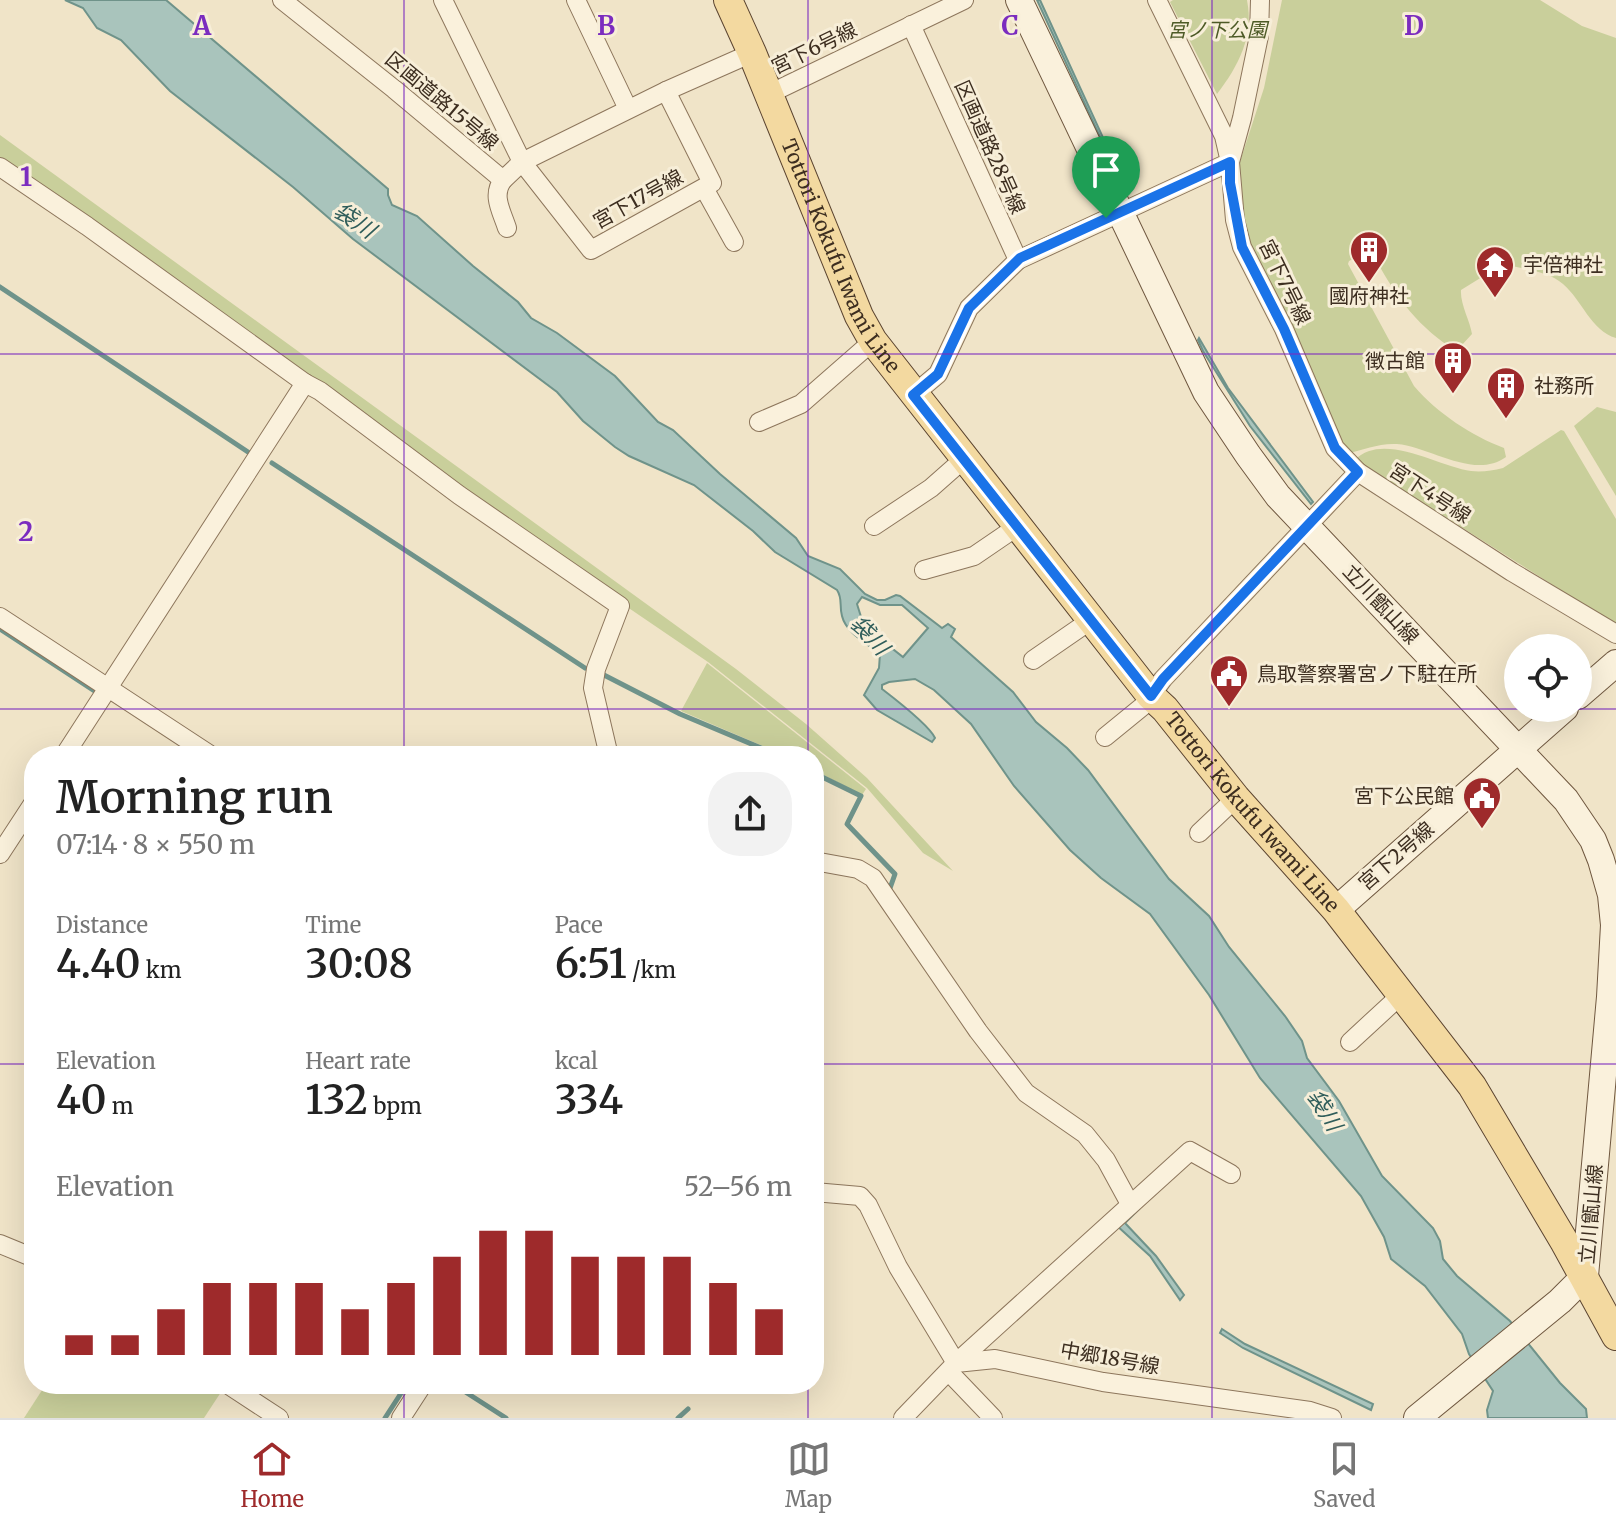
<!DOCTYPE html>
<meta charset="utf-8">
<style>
:root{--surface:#fff;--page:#f2f2f2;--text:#222;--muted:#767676;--line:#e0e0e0;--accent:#9e2a2b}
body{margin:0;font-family:Merriweather,"Noto Sans JP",serif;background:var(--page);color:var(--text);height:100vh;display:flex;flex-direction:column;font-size:30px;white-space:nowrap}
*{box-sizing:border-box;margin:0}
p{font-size:26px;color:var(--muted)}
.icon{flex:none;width:44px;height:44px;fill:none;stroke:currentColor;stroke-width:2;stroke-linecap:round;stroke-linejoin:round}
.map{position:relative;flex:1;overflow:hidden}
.sheet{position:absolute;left:24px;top:746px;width:800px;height:648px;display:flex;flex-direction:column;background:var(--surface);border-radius:32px;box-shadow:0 8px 32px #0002}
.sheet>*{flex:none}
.fabs{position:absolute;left:1504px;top:634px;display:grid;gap:16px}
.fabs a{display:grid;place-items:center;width:88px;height:88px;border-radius:50%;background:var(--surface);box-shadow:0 8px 32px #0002;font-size:40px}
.pin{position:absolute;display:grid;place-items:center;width:68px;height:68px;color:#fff;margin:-82px -34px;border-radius:50% 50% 50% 0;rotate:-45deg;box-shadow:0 0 8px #0007}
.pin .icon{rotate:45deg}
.round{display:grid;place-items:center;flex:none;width:84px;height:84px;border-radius:32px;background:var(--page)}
.head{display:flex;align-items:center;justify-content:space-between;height:136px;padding:0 32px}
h1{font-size:44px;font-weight:600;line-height:60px}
.figures{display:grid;grid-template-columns:repeat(3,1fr);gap:12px;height:136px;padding:8px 32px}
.figures div{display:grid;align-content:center}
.figures b{font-size:40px;font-weight:600}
.figures small{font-size:22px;font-weight:400}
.figures p{font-size:22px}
.chart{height:224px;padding:16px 32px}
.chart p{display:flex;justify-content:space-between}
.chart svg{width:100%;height:144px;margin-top:8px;stroke:var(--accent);stroke-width:6}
.tab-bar{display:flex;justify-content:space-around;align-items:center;height:112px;border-top:2px solid var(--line);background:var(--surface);font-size:22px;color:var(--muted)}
.tab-bar a{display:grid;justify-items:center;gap:4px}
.tab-bar .active{color:var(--accent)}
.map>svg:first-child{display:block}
.green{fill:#c9cf9b}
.water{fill:#a9c4bc;stroke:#6f938a;stroke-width:2;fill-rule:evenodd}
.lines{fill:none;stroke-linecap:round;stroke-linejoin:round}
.stream{stroke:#6f938a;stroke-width:5}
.street-casing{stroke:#8d765c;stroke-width:20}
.secondary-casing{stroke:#6f573f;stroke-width:28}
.primary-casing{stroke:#5b4430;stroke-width:30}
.street{stroke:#faf1dc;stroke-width:18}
.secondary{stroke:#faf1dc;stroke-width:26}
.primary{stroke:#f3d9a0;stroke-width:28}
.route-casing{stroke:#fff;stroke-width:16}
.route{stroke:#1a73e8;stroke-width:10}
.grid{fill:none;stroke:#7b2cbf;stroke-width:2;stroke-opacity:0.55}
.labels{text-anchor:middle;stroke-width:6;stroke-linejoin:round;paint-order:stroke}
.park-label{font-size:20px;font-style:italic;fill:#4d5a26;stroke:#f7eed8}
.street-label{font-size:20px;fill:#3d2e20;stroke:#f7eed8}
.poi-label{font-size:20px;fill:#3d2e20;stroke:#f7eed8;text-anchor:start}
.water-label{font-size:22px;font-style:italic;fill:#2f5d5a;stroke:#f7eed8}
.grid-label{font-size:26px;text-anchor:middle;font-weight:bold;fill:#7b2cbf;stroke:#f7eed8;stroke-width:6;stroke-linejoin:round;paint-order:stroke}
</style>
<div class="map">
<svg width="1616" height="1418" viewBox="0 0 1616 1418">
<rect width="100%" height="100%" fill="#f0e4c8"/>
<g class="green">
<path d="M1173,0H1247C1254,36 1239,65 1217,94L1170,2Z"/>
<path d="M1282,0H1540L1582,26L1616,38V338C1591,331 1582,300 1563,284C1548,271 1523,269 1503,264L1461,290C1460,304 1470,321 1472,334L1461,346L1450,347C1414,323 1392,291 1372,252L1368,251L1349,261L1348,264L1414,386C1437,413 1472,436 1504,448L1506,457C1474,480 1431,447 1397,444C1378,443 1364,450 1348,453L1320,404L1244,238L1234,180L1264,88Z"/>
<polygon points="0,135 736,669 806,724 867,778 953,871 923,853 867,788 708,662 523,536 0,161"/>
<polygon points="1597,407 1616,412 1616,496 1574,426"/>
<path d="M1561,430L1564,431L1616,519V625L1355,460C1383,431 1439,467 1471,471C1481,472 1492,471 1503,468Z"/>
<polygon points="707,663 866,789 862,795 814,770 814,756 786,756 681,711"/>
<polygon points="46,1384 215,1384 223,1389 204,1418 24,1418"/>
</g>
<g class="water">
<path d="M65,0H166L388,189V195L392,205L417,216L473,266L518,302L531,318L557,333L615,376L658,422L673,430L720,474L796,538L808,556L840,569L865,594L877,600H885L896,595L900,596L942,628L948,624L955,629L951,637L1013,692L1036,722L1067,748L1088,770L1169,879L1209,916L1229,947L1285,1016L1302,1041L1307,1058L1339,1101L1382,1176L1433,1228L1440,1241L1443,1259L1457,1276L1510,1321L1560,1383L1586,1409L1587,1418H1488L1487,1410L1493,1391L1469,1354L1462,1334L1425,1286L1391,1259L1384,1237L1361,1196L1260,1078L1209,995L1150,914L1101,878L1070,850L1014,786L971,724L934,690L915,679L889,682L882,685V689C895,699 929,725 935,738L932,742L877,710L864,695L879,668L880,654C868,644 846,633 842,616C839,606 843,599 837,590L775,552L753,531L694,485L629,456L615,447L583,421L557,392L353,239L293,187L170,91L121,40L97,28L83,8ZM862,597L880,605H902L928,628L903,657L870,631L871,628L862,620L857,604Z"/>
<polygon points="1037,0 1040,0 1127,190 1125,191"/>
<polygon points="1199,338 1228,388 1313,502 1311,504 1250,426 1203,351 1198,340"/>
<polygon points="1135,1206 1139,1209 1125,1223 1156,1256 1184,1295 1180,1300 1150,1256 1115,1224"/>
<polygon points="1222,1329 1245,1344 1373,1404 1371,1410 1243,1348 1220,1333"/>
</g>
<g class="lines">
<g class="stream">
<polyline points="0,287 248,452"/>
<polyline points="272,463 585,668"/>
<polyline points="0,629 96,692"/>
<polyline points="602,674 680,714 780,756"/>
<polyline points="814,773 861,796 847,824 895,874 889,891"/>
<polyline points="453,1384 506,1418"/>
<polyline points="385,1418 407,1384"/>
<polyline points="678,1418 688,1409"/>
</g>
<defs>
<g id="street">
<polyline points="282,0 394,89 503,180 522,162 666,91 752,53"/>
<polyline points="443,0 522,162 591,250 712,183 666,91"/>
<polyline points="576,0 628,109"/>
<polyline points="1260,0 1259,36 1242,118 1230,162 1235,220 1242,247 1284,329 1335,448 1358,472"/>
<polyline points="911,25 1018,260 1230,162 1224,136 1157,0"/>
<polyline points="769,94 964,0"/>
<polyline points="0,167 87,226 305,383 320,391 459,495 620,606 596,669 593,688 609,756"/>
<path d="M503,180C491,195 502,212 507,228"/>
<polyline points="704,188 734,242"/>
<polyline points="913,395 938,374 969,308 1018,260"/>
<polyline points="759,422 801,404 873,341"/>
<polyline points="874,526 931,488 965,458"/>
<polyline points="924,570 974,556 1018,526"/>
<polyline points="0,617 212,756"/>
<polyline points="1033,660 1091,620"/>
<polyline points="1105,737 1143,706 1163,679 1358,472 1512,572 1616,634"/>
<polyline points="64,756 305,383"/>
<polyline points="1199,833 1236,798"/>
<polyline points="0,854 34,802"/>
<polyline points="814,861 858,869 873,878 978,1031 1026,1093 1085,1134 1106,1160 1130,1204"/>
<polyline points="1350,1042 1402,994"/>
<polyline points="814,1192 860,1196 868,1205 898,1267 956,1363 1190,1151 1231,1174"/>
<polyline points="0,1244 34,1258"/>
<polyline points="949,1372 993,1418"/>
<polyline points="227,1384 279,1418"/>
<polyline points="401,1418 423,1384"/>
<polyline points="903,1418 956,1363 995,1359 1103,1382 1310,1411 1332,1418"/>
</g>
<g id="secondary">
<polyline points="1019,0 1206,392 1248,455 1278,496 1566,800 1593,840 1601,860 1611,895 1614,925 1610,997 1585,1276 1560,1301 1417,1418"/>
<polyline points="1578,696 1616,663"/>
<polyline points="1336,910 1565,708"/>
</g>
<g id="primary">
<path id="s1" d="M728,0L752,53L859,316L873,341L1151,696L1165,709L1236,798L1336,910L1472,1086L1564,1241L1616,1336"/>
</g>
</defs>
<use href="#street" class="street-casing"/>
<use href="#secondary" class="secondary-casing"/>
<use href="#primary" class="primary-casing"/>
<use href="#street" class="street"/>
<use href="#secondary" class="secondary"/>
<use href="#primary" class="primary"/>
</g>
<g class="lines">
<defs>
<polygon id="route" points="1230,162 1230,183 1242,247 1284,329 1335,448 1358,472 1163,679 1151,696 913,395 938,374 969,308 1020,258"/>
</defs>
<use href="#route" class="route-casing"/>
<use href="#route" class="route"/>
</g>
<path class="grid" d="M404,0V756M808,0V756M1212,0V1418M0,354H1616M0,709H1616M0,1064H34M814,1064H1616M404,1384V1418M808,1384V1418"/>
<defs>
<symbol id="building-pin" viewBox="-11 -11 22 30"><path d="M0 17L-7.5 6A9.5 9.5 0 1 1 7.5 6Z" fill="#9e2a2b" stroke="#f7eed8"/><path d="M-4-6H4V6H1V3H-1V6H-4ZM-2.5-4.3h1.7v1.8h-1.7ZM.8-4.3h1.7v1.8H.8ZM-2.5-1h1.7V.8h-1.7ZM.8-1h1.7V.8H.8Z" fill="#fff"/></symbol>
<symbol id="temple-pin" viewBox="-11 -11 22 30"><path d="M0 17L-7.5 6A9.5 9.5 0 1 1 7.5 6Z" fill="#9e2a2b" stroke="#f7eed8"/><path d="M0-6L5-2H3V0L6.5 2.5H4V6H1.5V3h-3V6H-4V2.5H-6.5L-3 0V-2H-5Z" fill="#fff"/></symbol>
<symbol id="civic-pin" viewBox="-11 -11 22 30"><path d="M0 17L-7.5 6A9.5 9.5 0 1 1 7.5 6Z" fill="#9e2a2b" stroke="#f7eed8"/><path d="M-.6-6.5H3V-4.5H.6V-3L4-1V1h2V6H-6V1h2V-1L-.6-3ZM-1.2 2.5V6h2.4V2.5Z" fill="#fff"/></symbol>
</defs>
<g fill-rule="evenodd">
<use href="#building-pin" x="1347" y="228" width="44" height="60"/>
<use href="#temple-pin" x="1473" y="243" width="44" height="60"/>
<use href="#building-pin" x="1431" y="339" width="44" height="60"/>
<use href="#building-pin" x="1484" y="364" width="44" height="60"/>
<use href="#civic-pin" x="1207" y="652" width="44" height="60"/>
<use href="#civic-pin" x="1460" y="774" width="44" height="60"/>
</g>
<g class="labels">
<g class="park-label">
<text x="1217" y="37">宮ノ下公園</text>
</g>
<g class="street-label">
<text transform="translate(814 48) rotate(-26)" y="7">宮下6号線</text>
<text transform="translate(442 101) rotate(40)" y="7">区画道路15号線</text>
<text transform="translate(990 147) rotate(66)" y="7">区画道路28号線</text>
<text transform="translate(638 199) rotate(-29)" y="7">宮下17号線</text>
<text dy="7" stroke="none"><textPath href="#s1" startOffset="280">Tottori Kokufu Iwami Line</textPath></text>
<text transform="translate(1285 282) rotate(64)" y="7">宮下7号線</text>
<text transform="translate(1430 493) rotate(33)" y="7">宮下4号線</text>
<text transform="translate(1381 604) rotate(47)" y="7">立川甑山線</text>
<text dy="7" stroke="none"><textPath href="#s1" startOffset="976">Tottori Kokufu Iwami Line</textPath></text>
<text transform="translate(1396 856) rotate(-41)" y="7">宮下2号線</text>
<text transform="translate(1591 1214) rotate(-85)" y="7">立川甑山線</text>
<text transform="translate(1110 1358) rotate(10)" y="7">中郷18号線</text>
</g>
<g class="poi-label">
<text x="1523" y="272">宇倍神社</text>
<text x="1369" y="303" text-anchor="middle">國府神社</text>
<text x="1425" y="368" text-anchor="end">徴古館</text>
<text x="1534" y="393">社務所</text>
<text x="1257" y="681">鳥取警察署宮ノ下駐在所</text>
<text x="1454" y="803" text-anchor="end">宮下公民館</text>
</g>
<g class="water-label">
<text transform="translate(355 220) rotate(34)" y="8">袋川</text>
<text transform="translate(870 635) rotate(47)" y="8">袋川</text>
<text transform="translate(1325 1110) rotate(59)" y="8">袋川</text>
</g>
</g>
<g class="grid-label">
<text x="202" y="35">A</text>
<text x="606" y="35">B</text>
<text x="1010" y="35">C</text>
<text x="1414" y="35">D</text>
<text x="26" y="186">1</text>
<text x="26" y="541">2</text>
</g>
</svg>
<div class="fabs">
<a><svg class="icon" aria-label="locate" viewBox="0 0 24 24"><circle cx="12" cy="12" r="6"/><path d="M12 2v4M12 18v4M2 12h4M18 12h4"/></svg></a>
</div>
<div class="pin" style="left:1106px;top:218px;background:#1e9e55"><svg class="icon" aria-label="arrive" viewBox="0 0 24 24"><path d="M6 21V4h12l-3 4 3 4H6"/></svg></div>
<section class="sheet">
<div class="head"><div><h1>Morning run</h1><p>07:14 · 8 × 550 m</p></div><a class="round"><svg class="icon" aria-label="share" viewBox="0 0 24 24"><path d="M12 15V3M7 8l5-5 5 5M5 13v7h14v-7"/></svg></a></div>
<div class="figures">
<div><p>Distance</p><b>4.40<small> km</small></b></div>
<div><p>Time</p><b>30:08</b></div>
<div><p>Pace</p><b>6:51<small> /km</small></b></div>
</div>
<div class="figures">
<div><p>Elevation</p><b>40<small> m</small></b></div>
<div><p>Heart rate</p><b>132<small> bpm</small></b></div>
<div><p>kcal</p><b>334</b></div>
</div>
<div class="chart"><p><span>Elevation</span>52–56 m</p>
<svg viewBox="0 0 160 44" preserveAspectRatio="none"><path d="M5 44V38M15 44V38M25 44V30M35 44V22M45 44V22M55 44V22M65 44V30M75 44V22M85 44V14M95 44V6M105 44V6M115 44V14M125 44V14M135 44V14M145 44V22M155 44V30"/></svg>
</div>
</section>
</div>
<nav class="tab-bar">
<a class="active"><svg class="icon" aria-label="home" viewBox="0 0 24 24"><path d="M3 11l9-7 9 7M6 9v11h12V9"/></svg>Home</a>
<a><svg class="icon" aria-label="map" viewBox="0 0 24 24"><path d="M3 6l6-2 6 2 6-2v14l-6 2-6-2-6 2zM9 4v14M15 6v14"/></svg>Map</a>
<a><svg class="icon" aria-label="saved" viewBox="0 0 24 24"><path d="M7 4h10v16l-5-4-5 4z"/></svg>Saved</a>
</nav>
